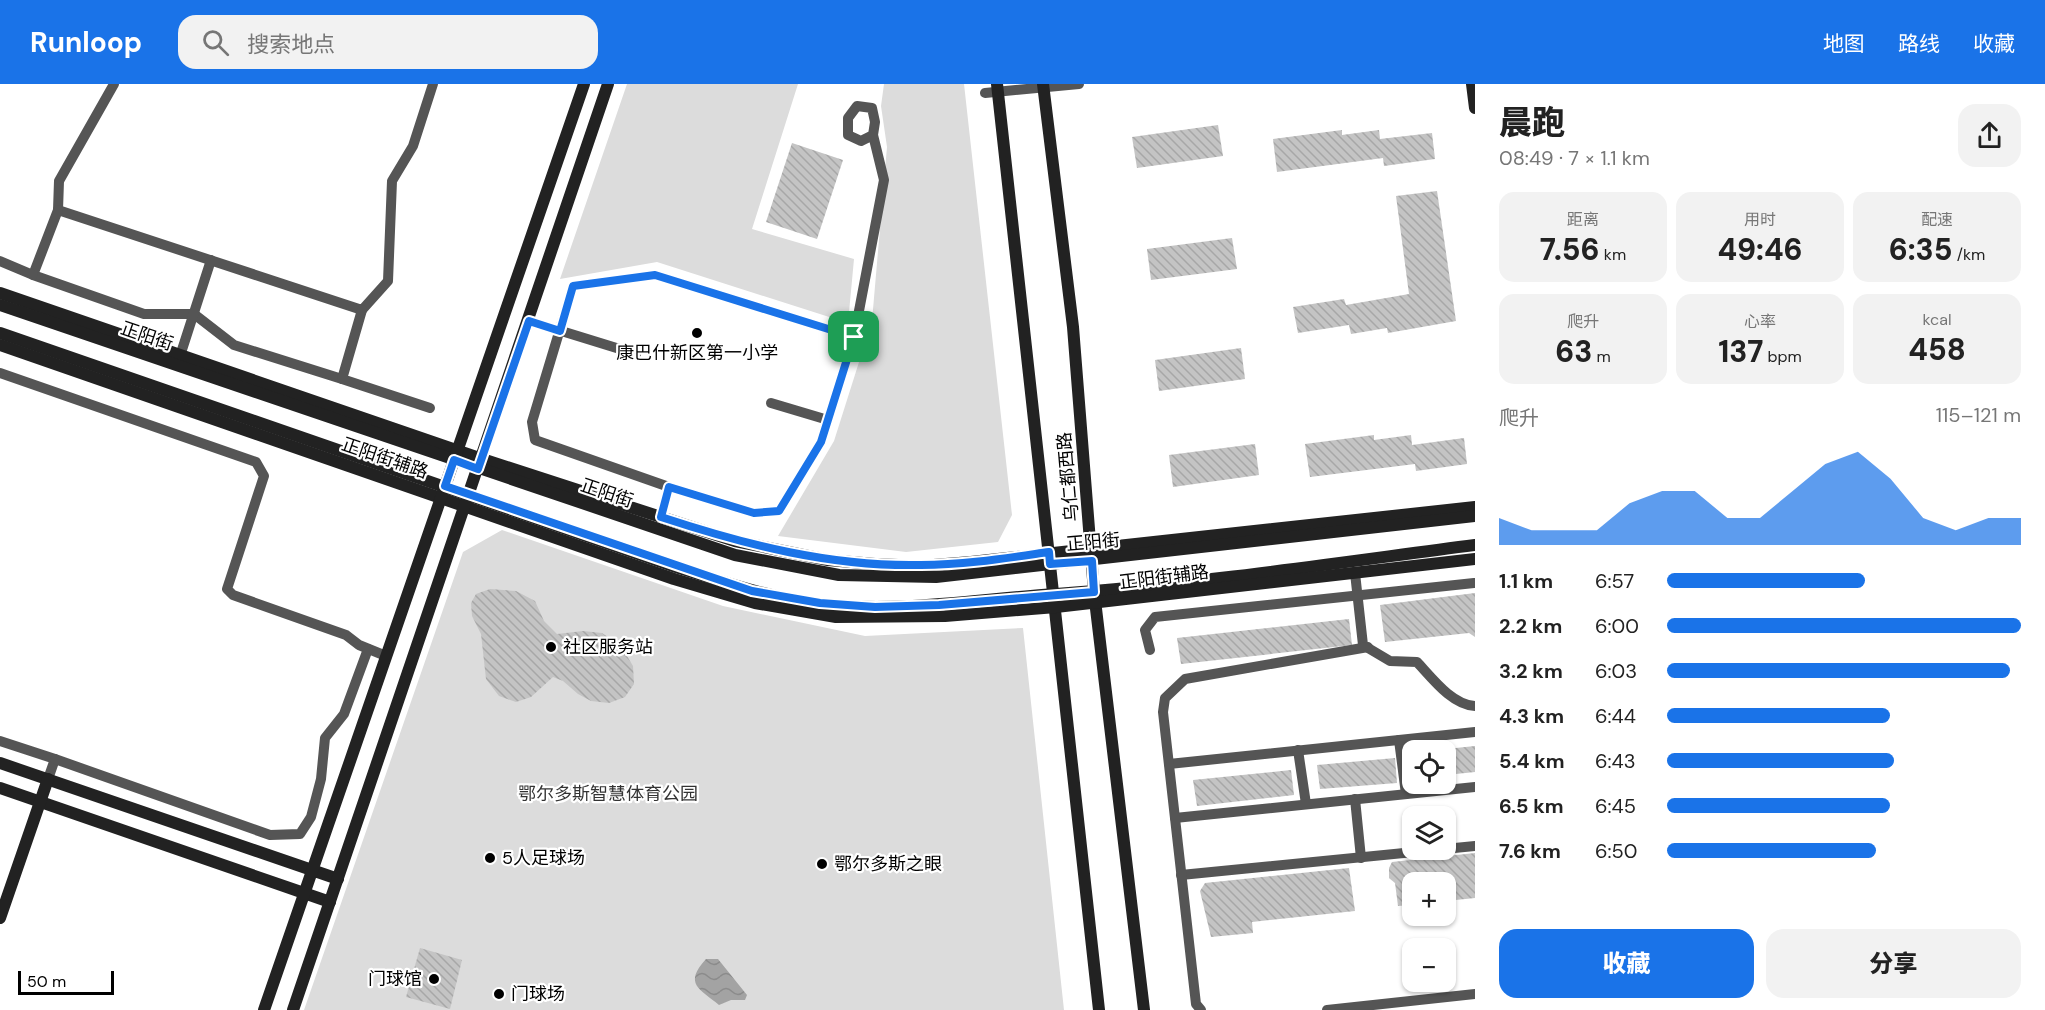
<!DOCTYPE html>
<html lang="zh">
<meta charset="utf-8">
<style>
:root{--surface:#fff;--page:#f2f2f2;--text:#222;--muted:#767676;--accent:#1a73e8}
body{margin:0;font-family:"DM Sans","Noto Sans SC",sans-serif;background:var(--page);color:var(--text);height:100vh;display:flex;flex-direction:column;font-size:22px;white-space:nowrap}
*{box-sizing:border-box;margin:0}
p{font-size:20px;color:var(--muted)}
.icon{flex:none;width:33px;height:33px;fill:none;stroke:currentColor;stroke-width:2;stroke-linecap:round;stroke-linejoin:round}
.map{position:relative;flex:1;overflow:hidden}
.details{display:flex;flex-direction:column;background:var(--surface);width:570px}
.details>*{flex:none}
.fabs{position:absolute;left:1402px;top:656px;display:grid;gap:12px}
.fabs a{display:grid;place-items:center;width:54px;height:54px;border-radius:12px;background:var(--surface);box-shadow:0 2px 4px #0004;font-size:30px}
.scale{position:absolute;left:18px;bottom:15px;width:96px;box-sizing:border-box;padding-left:6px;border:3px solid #000;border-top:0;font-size:16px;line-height:21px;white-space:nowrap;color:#000;-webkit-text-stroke:4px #fff;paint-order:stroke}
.pin{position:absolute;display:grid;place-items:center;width:51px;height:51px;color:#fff;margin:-26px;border-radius:12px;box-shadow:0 3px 9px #0006}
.round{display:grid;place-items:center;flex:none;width:63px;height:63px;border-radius:18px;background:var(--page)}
.head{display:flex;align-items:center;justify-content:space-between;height:102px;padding:0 24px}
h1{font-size:33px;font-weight:800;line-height:45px}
.metrics{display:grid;grid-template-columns:repeat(3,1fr);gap:9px;height:102px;padding:6px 24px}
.metrics div{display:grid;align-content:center;border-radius:15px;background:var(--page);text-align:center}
.metrics b{font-size:30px;font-weight:800}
.metrics small{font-size:16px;font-weight:400}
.metrics p{font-size:16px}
.chart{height:168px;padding:12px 24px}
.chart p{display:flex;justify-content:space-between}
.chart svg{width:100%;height:108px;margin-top:6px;fill:var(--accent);opacity:.7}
.primary-button{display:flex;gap:12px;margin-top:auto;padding:12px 24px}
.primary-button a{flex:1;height:69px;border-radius:18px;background:var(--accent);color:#fff;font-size:24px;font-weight:800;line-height:69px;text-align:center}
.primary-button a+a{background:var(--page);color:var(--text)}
ul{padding:0 24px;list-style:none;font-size:20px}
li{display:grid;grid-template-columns:96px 72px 1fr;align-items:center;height:45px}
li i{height:15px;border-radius:8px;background:var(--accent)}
header{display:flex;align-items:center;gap:36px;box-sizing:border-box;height:84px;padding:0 30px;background:var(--accent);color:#fff}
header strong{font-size:28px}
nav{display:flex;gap:33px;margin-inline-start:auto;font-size:21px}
.search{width:420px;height:54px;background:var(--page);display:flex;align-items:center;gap:15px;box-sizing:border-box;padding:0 21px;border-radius:18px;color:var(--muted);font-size:22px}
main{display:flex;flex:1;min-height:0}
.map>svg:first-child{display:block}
.green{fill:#dcdcdc}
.water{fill:url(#water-waves)}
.building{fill:url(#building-back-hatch)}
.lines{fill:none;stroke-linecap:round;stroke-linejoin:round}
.street{stroke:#555;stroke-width:10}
.secondary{stroke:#222;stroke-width:12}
.route-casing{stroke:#fff;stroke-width:12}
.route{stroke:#1a73e8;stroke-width:8}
.poi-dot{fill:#000;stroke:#fff;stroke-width:2}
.labels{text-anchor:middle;stroke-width:4.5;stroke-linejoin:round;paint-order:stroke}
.street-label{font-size:18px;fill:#000;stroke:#fff}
.poi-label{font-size:18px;fill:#000;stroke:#fff;text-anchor:start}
.park-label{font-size:18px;fill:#333;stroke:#fff}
</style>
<header>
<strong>Runloop</strong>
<div class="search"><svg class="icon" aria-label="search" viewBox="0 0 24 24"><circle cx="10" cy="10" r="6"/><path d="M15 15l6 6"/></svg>搜索地点</div>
<nav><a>地图</a><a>路线</a><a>收藏</a></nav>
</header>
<main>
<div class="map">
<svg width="1475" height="926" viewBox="0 0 1475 926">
<defs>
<pattern id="water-waves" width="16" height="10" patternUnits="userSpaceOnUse" patternTransform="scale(1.5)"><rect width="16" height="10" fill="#a3a3a3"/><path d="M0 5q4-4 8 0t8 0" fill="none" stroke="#8b8b8b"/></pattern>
<pattern id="building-back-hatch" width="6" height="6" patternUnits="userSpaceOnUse" patternTransform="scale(1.5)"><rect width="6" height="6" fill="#c4c4c4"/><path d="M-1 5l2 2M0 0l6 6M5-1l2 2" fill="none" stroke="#a7a7a7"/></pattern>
</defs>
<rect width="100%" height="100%" fill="#fff"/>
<g class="green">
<polygon points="627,0 798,0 752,145 854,175 848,239 657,178 560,195"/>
<polygon points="884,0 964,0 1012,431 998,458 906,468 778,452 834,357 872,237 887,63 881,22"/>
<polygon points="502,446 723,522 865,552 1023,544 1064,926 304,926 463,468"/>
</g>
<path class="water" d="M706,875H718L747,911L745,916H731L719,921C700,905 683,900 706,875Z"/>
<g class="building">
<polygon points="1218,41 1223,72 1137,84 1132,53"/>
<polygon points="1342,46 1342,51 1379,46 1380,55 1432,49 1435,75 1384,82 1383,74 1277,88 1273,55"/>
<polygon points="792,59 843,76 817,155 766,138"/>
<polygon points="1437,107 1456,237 1388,249 1387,244 1351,250 1349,241 1298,249 1293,223 1344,215 1346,221 1409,210 1396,112"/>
<polygon points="1232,154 1237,185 1151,196 1147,165"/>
<polygon points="1241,264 1245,295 1159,307 1155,276"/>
<polygon points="1374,351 1374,356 1411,351 1412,361 1464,354 1467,380 1416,387 1415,380 1310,393 1305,360"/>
<polygon points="1255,360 1259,391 1173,403 1169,371"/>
<polygon points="490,505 516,507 535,517 544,537 557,550 583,547 602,549 621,562 633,582 634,600 625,613 609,619 591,617 578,610 563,597 553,593 531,613 516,618 499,612 486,595 481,550 472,532 471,519 476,510"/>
<polygon points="1475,509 1475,553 1469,549 1385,558 1380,521"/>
<polygon points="1349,535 1352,561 1181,580 1177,554"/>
<polygon points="1475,662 1475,688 1446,691 1446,665"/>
<polygon points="1395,674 1397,699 1320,705 1317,681"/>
<polygon points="1291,686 1294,711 1197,722 1193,696"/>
<polygon points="1475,769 1475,814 1446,817 1446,798 1413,798 1413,821 1398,822 1395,799 1389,794 1389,784 1392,778"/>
<polygon points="1349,784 1355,827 1252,838 1253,849 1211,853 1200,807 1205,799"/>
<polygon points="420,864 462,876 450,925 406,913"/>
</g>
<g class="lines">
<g class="street">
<polyline points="114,0 59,97 58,126 362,226 388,197 392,97 413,62 433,0"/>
<polyline points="985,9 1079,0"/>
<polyline points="58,126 33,191 144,230 194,230 234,261 342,295"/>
<polyline points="0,177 33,191"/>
<polyline points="362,226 342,295 430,324"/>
<polyline points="529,237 636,270"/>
<polyline points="180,272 211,176"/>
<polyline points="0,289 256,378 264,392 227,505 233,511 346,551 359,561 386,572"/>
<polyline points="771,319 828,336"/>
<polyline points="669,403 535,356 532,338 573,202 655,191 854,253"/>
<polyline points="661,433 669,403 754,429 779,427 821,358 854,253 884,96 873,51 875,38 872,24 857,22 848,34 848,51 861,57 873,51"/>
<path d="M1355,489L1363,561L1390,577L1417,578C1432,594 1452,621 1475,622"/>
<polyline points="1150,566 1145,546 1155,533 1474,499"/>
<polyline points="1399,656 1406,710"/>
<polyline points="0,657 55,675 48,695"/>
<polyline points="1298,666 1306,720"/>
<polyline points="55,675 270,751 300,750 311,733 321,695 325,654 344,630 368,565"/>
<polyline points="1169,680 1475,648"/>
<polyline points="1355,715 1361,774"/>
<polyline points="1175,734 1475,703"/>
<polyline points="1181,791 1475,762"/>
<polyline points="1201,926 1196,920 1163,628 1165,614 1185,595 1368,563"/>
<polyline points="1327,926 1475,910"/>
</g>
<g class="secondary">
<polyline points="997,0 1099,926"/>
<polyline points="1043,0 1073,243 1094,508 1144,926"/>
<polyline points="1472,0 1475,24"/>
<polyline points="0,209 482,375 735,457 828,476 875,480 921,482 971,478 1475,423"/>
<polyline points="0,221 735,471 839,491 936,493 1475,432"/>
<path d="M0,249L676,483C724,498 771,514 821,520C900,529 977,515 1056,510C1196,500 1336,479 1475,461"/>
<polyline points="0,261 674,495 755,519 836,533 945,532 1056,523 1475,475"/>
<polyline points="0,679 338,795"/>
<polyline points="0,704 330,818"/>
<polyline points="0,834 48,695"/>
<polyline points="264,926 584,0"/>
<polyline points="293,926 608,0"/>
</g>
</g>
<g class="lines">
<defs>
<path id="route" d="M655,191L854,253L821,358L779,427L754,429L669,403L661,433C746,461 832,483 921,481C964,481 1007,474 1049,468L1050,480L1092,477L1094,508L939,521L875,523L820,519L752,507L445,402L454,376L478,385L529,237L560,247L573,202Z"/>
</defs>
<use href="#route" class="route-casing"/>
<use href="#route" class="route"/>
</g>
<g class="poi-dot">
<circle cx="697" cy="249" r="6"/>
<circle cx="551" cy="563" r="6"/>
<circle cx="490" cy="774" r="6"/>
<circle cx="822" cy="780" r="6"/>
<circle cx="434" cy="895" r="6"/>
<circle cx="499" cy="910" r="6"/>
</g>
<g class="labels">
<g class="street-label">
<text transform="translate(147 252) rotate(19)" y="6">正阳街</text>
<text transform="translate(385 374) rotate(19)" y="6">正阳街辅路</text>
<text transform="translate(1068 393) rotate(-95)" y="6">乌仁都西路</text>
<text transform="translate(607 409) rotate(19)" y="6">正阳街</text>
<text transform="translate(1093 458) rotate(-5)" y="6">正阳街</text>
<text transform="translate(1164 493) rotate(-7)" y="6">正阳街辅路</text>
</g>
<g class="poi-label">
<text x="697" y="275" text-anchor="middle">康巴什新区第一小学</text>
<text x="563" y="569">社区服务站</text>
<text x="502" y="780">5人足球场</text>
<text x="834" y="786">鄂尔多斯之眼</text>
<text x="422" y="901" text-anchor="end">门球馆</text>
<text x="511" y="916">门球场</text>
</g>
<g class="park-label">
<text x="608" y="716">鄂尔多斯智慧体育公园</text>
</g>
</g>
</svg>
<div class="fabs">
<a><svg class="icon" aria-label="locate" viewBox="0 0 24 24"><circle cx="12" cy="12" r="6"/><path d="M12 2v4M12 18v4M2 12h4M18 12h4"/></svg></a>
<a><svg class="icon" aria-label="layers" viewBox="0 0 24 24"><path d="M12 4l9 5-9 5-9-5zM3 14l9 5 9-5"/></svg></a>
<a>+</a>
<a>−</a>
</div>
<div class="scale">50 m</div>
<div class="pin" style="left:854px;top:253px;background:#1e9e55"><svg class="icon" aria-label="arrive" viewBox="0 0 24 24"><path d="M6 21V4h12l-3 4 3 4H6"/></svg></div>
</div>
<section class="details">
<div class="head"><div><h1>晨跑</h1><p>08:49 · 7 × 1.1 km</p></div><a class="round"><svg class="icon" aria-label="share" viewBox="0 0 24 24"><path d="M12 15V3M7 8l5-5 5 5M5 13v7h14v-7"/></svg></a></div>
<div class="metrics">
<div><p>距离</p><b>7.56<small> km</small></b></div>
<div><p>用时</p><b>49:46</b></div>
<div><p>配速</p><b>6:35<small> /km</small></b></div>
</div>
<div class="metrics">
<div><p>爬升</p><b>63<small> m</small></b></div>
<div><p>心率</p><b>137<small> bpm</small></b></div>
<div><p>kcal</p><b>458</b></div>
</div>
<div class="chart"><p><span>爬升</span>115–121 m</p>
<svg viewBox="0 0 160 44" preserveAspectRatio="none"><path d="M0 44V33L10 38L20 38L30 38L40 27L50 22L60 22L70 33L80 33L90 22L100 11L110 6L120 17L130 33L140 38L150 33L160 33V44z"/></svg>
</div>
<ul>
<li><b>1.1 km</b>6:57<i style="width:56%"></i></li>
<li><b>2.2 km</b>6:00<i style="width:100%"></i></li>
<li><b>3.2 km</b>6:03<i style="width:97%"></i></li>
<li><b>4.3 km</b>6:44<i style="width:63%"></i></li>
<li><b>5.4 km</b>6:43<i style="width:64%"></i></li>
<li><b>6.5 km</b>6:45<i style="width:63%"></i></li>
<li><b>7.6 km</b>6:50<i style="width:59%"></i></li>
</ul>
<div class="primary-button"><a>收藏</a><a>分享</a></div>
</section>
</main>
